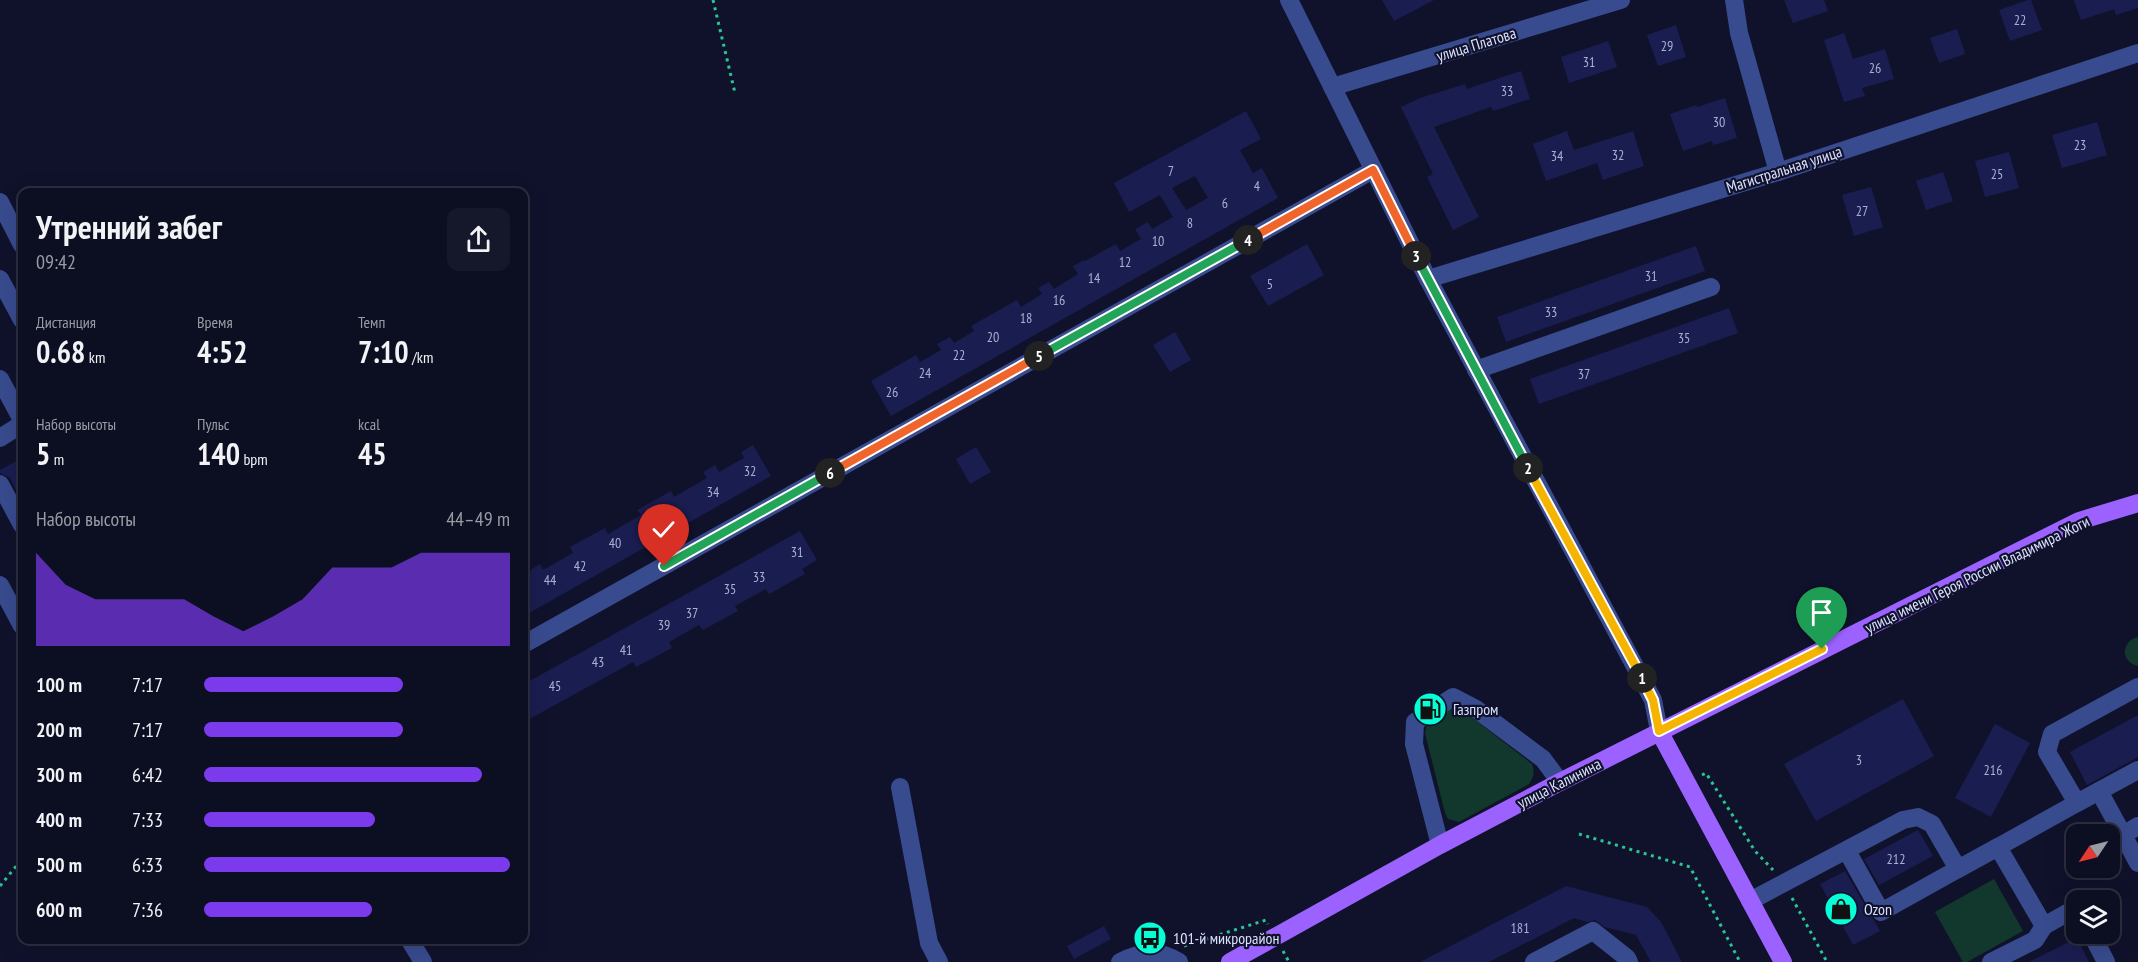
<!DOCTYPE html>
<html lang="ru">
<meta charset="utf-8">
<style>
:root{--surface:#0c0e21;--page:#15172a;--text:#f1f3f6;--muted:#9a9ca5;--line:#2c2e3f;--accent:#7c3aed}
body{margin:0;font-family:"PT Sans Narrow",sans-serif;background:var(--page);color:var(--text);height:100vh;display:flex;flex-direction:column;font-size:22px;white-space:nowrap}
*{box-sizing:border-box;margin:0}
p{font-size:20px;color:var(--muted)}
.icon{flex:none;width:33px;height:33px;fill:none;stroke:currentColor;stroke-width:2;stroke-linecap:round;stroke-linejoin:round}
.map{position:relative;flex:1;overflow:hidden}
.panel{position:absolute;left:18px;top:188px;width:510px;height:756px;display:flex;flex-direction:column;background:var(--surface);border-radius:12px;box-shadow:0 6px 24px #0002,0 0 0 2px var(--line)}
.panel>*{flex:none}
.needle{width:39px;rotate:235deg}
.tools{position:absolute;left:2066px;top:824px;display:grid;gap:12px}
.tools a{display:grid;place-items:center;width:54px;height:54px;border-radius:12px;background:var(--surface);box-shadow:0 6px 24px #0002,0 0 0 2px var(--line);font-size:30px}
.pin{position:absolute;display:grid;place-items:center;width:51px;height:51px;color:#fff;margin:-62px -26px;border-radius:50% 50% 50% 0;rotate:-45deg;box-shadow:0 0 6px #0007}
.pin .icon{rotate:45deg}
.km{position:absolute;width:30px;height:30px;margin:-15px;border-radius:50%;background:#222;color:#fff;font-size:16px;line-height:30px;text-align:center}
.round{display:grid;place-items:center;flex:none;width:63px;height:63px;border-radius:12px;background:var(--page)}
.headline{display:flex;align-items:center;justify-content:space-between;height:102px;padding:0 18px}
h1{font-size:33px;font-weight:700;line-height:45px}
.metrics{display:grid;grid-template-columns:repeat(3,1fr);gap:9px;height:102px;padding:6px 18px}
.metrics div{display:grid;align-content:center}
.metrics b{font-size:30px;font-weight:700}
.metrics small{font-size:16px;font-weight:400}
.metrics p{font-size:16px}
.chart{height:168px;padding:12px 18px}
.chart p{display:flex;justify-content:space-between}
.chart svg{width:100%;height:108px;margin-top:6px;fill:var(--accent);opacity:.7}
ul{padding:0 18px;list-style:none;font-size:20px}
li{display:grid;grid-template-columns:96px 72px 1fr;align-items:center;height:45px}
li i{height:15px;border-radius:8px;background:var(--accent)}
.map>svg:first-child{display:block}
.green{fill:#12372c}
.building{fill:#1a1d4f;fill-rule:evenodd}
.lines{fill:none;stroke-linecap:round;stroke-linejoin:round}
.path{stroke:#29c593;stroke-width:3;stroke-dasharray:3 4.5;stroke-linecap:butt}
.minor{stroke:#384b8e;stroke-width:18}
.major{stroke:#9c62ff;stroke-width:18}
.split-1-casing{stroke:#fff;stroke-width:12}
.split-2-casing{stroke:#fff;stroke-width:12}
.split-3-casing{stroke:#fff;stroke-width:12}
.split-4-casing{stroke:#fff;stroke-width:12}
.split-5-casing{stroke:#fff;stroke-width:12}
.split-6-casing{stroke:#fff;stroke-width:12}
.split-7-casing{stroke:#fff;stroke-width:12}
.split-1{stroke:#f5b400;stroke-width:8}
.split-2{stroke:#f5b400;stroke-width:8}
.split-3{stroke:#22a559;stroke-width:8}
.split-4{stroke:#f0652b;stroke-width:8}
.split-5{stroke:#22a559;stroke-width:8}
.split-6{stroke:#f0652b;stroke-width:8}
.split-7{stroke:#22a559;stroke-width:8}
.labels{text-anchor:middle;stroke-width:4.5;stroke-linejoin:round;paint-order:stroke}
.number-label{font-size:14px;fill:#abafd3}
.street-label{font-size:16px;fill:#dbe0ff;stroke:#10122c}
.poi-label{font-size:16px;fill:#dbe0ff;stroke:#10122c;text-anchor:start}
</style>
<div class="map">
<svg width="2138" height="962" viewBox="0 0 2138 962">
<rect width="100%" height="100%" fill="#10122c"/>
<g class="green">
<path d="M2138,637V666C2120,662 2121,641 2138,637Z"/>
<path d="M1454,707L1461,709L1532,764C1535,772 1534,777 1529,784L1459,822L1448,819L1445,813L1425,733L1427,723Z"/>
<polygon points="1994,879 2023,931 1967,962 1963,962 1935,912"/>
</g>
<g class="building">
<polygon points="1382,0 1434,0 1394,21"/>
<polygon points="1784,0 1824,0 1828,11 1793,23"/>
<polygon points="2028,0 2031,0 2042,30 2010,41 1999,10"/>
<polygon points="2074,0 2138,0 2138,8 2116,15 2114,9 2081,20"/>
<polygon points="1676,25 1686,57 1658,66 1647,35"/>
<polygon points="1957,29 1965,54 1939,63 1930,38"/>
<polygon points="1844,33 1853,59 1885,49 1894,79 1862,88 1865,96 1844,102 1824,40"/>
<polygon points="1608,41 1617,67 1569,83 1561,57"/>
<polygon points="1521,71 1530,99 1493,111 1491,107 1434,127 1479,217 1453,230 1427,177 1433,174 1401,107 1420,98 1465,84 1467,89"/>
<polygon points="1725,98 1737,138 1713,145 1712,141 1683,151 1670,114 1696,105 1697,107"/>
<path d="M1246,111L1261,139L1240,150L1253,173L1262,168L1278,198L891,416L871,381L916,355L920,362L941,350L937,344L950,337L954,343L974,331L971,326L1017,300L1021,307L1042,294L1038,288L1049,282L1054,289L1078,274L1073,266L1084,260L1085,261L1116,244L1120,251L1141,239L1135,229L1148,222L1152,229L1173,217L1160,195L1129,212L1114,183ZM1195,176L1208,198L1186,210L1172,188Z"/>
<polygon points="2097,122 2107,155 2062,168 2052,135"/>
<polygon points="1567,131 1574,150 1633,131 1644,166 1603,180 1597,163 1546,181 1533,144"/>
<polygon points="2009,152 2019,188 1985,197 1975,161"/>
<polygon points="1943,172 1953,201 1926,210 1916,181"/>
<polygon points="1871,187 1883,227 1854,236 1842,195"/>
<polygon points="1307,244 1324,275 1268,306 1250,276"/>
<polygon points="1696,246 1705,271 1506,342 1497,317"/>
<polygon points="1729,308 1738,333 1539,404 1530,379"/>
<polygon points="1175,332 1191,360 1170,372 1153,345"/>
<polygon points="753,445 771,476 524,616 524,574 540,564 543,570 573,553 570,547 605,528 608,534 641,515 637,510 671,491 674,497 707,478 703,472 715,465 719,472 744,458 741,452"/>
<polygon points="976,447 991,472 970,484 956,459"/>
<polygon points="22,458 22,502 10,478 0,473 0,470"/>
<polygon points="800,531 817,560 802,569 805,574 769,594 766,589 735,606 738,611 703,630 699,625 669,642 672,648 636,667 633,662 524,722 524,684"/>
<polygon points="1430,690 1434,696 1422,704 1418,699"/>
<polygon points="1903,699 1934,756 1816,821 1784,764"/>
<polygon points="2138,715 2138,757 2087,785 2070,752"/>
<polygon points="1995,724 2030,743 1991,817 1955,798"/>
<polygon points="1918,830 1933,856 1879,885 1864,859"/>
<polygon points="1845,871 1880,931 1853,945 1820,884"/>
<polygon points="1566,886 1647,907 1661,922 1682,962 1651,962 1636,935 1605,927 1595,920 1587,922 1574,918 1489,962 1420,962"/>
<polygon points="1104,926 1111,939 1074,959 1067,946"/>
<polygon points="2077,938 2089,962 2029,962"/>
</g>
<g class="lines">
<g class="path">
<polyline points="713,0 735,93"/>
<polyline points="1702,775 1706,773 1755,851 1773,870"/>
<polyline points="1579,834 1690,867 1740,962"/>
<polyline points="0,886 22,859"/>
<polyline points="1792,898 1827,962"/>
<polyline points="1184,946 1266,920 1268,924"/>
<polyline points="1283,951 1289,962"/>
</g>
<g class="minor">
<polyline points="1289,0 1428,279 1653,700 1659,731"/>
<polyline points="1734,0 1739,33 1778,172"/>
<polyline points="1332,87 1621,0"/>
<polyline points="0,202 22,245"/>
<polyline points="0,279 22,320"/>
<polyline points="1428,279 1778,172 2138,53"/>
<polyline points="1476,370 1711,287"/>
<polyline points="0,379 22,420"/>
<polyline points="0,438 22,424"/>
<polyline points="0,484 22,525"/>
<polyline points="0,585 22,626"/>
<polyline points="524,644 1373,170"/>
<polyline points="2138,687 2052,734 2047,752 2077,803 2138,770"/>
<polyline points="900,787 929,943 939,962"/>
<polyline points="2099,791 2123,835 2138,826"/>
<polyline points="2123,835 2138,863"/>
<polyline points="1440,845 1414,744 1415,722 1453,697 1476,709 1543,759 1560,782"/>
<polyline points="1998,847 2077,803"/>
<polyline points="1847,851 1881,912 1958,869"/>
<polyline points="1750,901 1903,820 1918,817 1932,824 1958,869 1998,847 2044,926 2067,913 2076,916"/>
<polyline points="2091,933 2106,962"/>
<polyline points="409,939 423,962"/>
<path d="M1120,962C1142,951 1158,949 1179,962"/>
<polyline points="1534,962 1593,931 1627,958 1629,962"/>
<polyline points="1991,962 2035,940 2044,926"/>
</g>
<g class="major">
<polyline points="1659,731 1783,962"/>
<polyline points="1230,962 1440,845 1560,782 2079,521 2138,503"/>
</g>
</g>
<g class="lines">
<defs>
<polyline id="split-1" points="1642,678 1653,700 1659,731 1822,649"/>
<polyline id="split-2" points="1528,468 1642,678"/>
<polyline id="split-3" points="1416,256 1528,468"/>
<polyline id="split-4" points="1248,240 1373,170 1416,256"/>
<polyline id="split-5" points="1039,356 1248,240"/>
<polyline id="split-6" points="830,473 1039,356"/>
<polyline id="split-7" points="664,566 830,473"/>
</defs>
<use href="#split-1" class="split-1-casing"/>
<use href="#split-2" class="split-2-casing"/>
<use href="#split-3" class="split-3-casing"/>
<use href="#split-4" class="split-4-casing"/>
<use href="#split-5" class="split-5-casing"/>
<use href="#split-6" class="split-6-casing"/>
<use href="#split-7" class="split-7-casing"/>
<use href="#split-1" class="split-1"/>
<use href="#split-2" class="split-2"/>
<use href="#split-3" class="split-3"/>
<use href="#split-4" class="split-4"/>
<use href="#split-5" class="split-5"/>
<use href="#split-6" class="split-6"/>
<use href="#split-7" class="split-7"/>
</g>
<defs>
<symbol id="fuel-disc" viewBox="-11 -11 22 22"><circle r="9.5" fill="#07ffd8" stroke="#10122c"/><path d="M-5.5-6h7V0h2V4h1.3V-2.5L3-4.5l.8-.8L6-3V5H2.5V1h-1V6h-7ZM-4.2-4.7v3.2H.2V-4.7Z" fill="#111"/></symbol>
<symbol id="shop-disc" viewBox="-11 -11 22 22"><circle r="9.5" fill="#07ffd8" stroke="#10122c"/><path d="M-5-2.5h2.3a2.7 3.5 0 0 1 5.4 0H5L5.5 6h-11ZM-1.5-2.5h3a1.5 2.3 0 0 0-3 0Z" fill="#111"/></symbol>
<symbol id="bus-disc" viewBox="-11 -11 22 22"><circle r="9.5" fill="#07ffd8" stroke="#10122c"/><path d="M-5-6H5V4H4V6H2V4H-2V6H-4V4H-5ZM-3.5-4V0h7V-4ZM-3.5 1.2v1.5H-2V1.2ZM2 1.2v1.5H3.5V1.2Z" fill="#111"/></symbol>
</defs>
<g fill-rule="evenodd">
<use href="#fuel-disc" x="1411" y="690" width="38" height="38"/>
<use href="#shop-disc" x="1822" y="890" width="38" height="38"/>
<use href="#bus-disc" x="1131" y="919" width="38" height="38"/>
</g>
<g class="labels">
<g class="number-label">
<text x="2020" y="25">22</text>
<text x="1667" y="51">29</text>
<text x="1589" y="67">31</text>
<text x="1875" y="73">26</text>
<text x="1507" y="96">33</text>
<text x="1719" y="127">30</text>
<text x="2080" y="150">23</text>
<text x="1618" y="160">32</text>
<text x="1557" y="161">34</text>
<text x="1171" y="176">7</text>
<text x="1997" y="179">25</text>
<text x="1257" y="191">4</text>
<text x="1225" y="208">6</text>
<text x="1862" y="216">27</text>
<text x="1190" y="228">8</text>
<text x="1158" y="246">10</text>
<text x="1125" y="267">12</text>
<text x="1651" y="281">31</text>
<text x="1094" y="283">14</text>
<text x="1270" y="289">5</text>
<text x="1059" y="305">16</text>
<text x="1551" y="317">33</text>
<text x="1026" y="323">18</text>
<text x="993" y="342">20</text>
<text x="1684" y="343">35</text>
<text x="959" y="360">22</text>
<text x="925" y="378">24</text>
<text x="1584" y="379">37</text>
<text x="892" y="397">26</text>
<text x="750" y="476">32</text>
<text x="713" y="497">34</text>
<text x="615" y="548">40</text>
<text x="797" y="557">31</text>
<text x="580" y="571">42</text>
<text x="759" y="582">33</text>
<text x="550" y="585">44</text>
<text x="730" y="594">35</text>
<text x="692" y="618">37</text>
<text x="664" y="630">39</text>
<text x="626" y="655">41</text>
<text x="598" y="667">43</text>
<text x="555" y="691">45</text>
<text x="1859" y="765">3</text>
<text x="1993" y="775">216</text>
<text x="1896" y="864">212</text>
<text x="1520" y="933">181</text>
</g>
<g class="street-label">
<text transform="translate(1476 44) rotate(-17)" y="6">улица Платова</text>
<text transform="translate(1784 169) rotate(-18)" y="6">Магистральная улица</text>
<text transform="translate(1977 574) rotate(-26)" y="6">улица имени Героя России Владимира Жоги</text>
<text transform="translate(1559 783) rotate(-27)" y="6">улица Калинина</text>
</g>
<g class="poi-label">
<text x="1453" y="715">Газпром</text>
<text x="1864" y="915">Ozon</text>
<text x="1173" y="944">101-й микрорайон</text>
</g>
</g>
</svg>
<div class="tools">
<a><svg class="needle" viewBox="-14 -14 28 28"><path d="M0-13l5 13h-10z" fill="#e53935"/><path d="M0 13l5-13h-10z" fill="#9a9ca5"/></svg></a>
<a><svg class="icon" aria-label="layers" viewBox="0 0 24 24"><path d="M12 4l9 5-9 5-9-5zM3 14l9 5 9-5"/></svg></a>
</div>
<div class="pin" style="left:1822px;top:649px;background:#1e9e55"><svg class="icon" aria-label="arrive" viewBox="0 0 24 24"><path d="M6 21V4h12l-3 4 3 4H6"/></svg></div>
<div class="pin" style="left:664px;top:566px;background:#d93025"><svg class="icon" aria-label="check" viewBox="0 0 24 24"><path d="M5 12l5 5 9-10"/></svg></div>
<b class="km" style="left:1642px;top:678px">1</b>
<b class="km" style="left:1528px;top:468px">2</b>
<b class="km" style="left:1416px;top:256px">3</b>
<b class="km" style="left:1248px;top:240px">4</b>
<b class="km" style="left:1039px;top:356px">5</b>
<b class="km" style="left:830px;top:473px">6</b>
<section class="panel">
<div class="headline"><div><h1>Утренний забег</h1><p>09:42</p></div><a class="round"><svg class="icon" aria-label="share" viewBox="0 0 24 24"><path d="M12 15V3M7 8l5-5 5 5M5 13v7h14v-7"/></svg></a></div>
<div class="metrics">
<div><p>Дистанция</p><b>0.68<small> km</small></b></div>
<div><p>Время</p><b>4:52</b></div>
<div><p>Темп</p><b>7:10<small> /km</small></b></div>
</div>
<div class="metrics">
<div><p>Набор высоты</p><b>5<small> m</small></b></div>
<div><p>Пульс</p><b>140<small> bpm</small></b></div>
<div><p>kcal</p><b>45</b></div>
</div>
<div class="chart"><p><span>Набор высоты</span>44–49 m</p>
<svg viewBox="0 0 160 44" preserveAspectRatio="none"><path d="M0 44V6L10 19L20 25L30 25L40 25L50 25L60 32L70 38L80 32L90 25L100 12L110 12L120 12L130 6L140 6L150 6L160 6V44z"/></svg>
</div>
<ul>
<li><b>100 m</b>7:17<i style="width:65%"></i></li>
<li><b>200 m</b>7:17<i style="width:65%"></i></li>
<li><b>300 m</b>6:42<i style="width:91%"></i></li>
<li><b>400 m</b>7:33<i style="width:56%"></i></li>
<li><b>500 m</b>6:33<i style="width:100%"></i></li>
<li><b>600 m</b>7:36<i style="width:55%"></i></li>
</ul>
</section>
</div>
